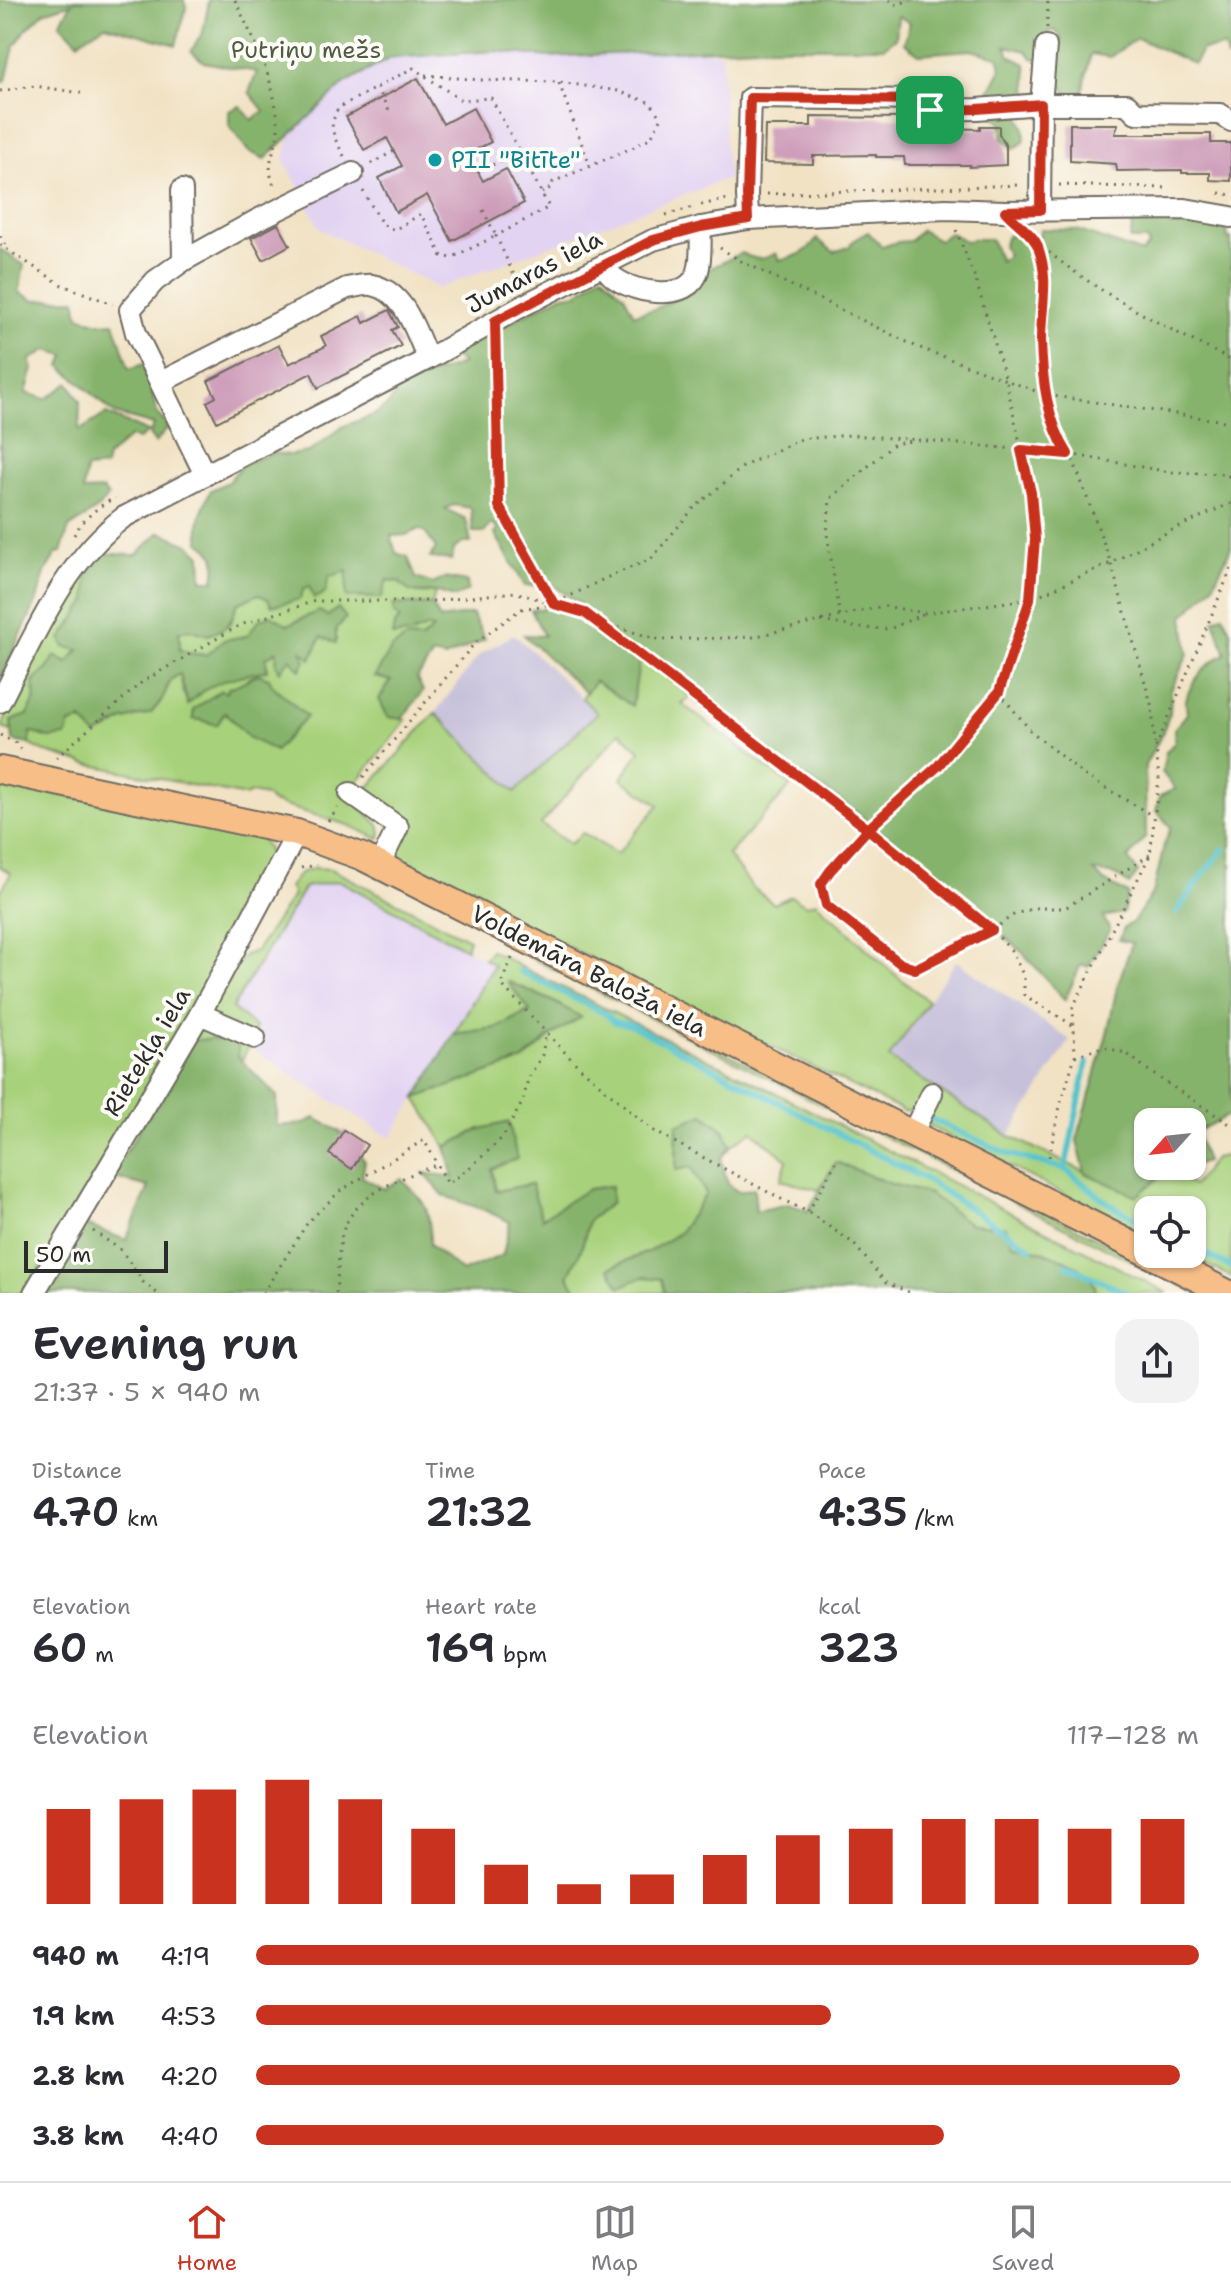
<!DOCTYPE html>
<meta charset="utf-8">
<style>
:root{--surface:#fff;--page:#f2f2f3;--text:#2b2b33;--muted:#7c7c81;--line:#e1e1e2;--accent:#c8321e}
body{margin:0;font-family:"Shantell Sans",sans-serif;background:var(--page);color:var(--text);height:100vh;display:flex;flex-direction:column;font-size:30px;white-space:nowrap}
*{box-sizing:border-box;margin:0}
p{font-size:26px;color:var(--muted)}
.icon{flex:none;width:44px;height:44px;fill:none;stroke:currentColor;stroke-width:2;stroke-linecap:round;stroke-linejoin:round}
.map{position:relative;height:1293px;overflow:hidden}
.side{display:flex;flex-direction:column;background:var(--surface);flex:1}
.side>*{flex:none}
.needle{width:52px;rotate:243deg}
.tools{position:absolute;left:1134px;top:1108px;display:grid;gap:16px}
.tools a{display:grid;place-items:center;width:72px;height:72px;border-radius:16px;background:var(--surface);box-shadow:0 2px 6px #0004;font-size:40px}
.scale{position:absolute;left:24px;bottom:20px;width:144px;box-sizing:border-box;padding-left:8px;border:4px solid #2b2b2b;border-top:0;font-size:22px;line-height:28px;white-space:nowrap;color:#2b2b2b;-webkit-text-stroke:6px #fdfcf7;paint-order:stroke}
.pin{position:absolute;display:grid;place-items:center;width:68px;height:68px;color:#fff;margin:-34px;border-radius:16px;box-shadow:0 4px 12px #0006}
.round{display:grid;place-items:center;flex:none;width:84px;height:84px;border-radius:24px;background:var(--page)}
.head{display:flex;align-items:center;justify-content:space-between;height:136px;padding:0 32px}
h1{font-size:44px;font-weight:600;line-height:60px}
.figures{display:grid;grid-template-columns:repeat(3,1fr);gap:12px;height:136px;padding:8px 32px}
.figures div{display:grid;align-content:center}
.figures b{font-size:40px;font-weight:600}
.figures small{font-size:22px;font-weight:400}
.figures p{font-size:22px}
.chart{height:224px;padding:16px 32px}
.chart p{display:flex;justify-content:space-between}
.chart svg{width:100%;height:144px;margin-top:8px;stroke:var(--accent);stroke-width:6}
ul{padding:0 32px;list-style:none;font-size:26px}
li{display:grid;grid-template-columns:128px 96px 1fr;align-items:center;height:60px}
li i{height:20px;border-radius:10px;background:var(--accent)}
.tab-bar{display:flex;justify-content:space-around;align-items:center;height:112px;border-top:2px solid var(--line);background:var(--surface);font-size:22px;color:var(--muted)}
.tab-bar a{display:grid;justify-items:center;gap:4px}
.tab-bar .on{color:var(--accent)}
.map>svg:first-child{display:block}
.built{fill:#e3d3f2}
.industrial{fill:#c6c0da}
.green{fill:#a8d17c;stroke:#6a7e54;stroke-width:2;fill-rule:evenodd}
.forest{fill:#86b36c;stroke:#586f4c;stroke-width:2;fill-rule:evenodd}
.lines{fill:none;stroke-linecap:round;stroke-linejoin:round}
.stream{stroke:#55c3ca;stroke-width:6}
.building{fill:#ce9dba}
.minor-casing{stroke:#706b61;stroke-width:24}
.major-casing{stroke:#706b61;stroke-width:30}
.path{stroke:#706b61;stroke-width:3;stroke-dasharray:2 6;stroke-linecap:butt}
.minor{stroke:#fff;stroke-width:20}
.major{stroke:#f7be88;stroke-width:26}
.route-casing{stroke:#fff;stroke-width:16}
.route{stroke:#c8321e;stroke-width:10}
.culture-dot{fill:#0f9aa8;stroke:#fdfcf7;stroke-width:3}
.labels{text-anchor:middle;stroke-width:8;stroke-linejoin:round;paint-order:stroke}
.park-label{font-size:24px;fill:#505d43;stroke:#fdfcf7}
.culture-label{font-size:24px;fill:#0d838f;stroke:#fdfcf7;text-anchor:start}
.street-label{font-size:24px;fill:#2b2b2b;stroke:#fdfcf7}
</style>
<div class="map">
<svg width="1231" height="1293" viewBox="0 0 1231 1293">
<rect width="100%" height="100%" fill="#fdfcf7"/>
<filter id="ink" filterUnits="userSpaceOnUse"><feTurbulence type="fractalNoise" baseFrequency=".0125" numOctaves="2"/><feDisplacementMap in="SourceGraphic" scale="16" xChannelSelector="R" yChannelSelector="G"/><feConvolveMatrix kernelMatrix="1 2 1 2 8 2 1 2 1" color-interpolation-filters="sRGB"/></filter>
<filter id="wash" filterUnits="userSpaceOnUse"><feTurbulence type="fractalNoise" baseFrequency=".006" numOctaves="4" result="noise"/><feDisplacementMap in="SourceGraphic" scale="32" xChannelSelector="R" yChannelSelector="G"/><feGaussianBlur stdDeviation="1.8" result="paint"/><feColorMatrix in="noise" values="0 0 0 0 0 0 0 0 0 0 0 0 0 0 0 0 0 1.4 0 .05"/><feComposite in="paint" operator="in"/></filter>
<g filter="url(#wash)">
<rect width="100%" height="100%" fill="#f1e2c4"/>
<g class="built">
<polygon points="377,15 722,53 725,148 729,178 439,288 320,229 284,159 294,114"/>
<polygon points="339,881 494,964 416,1098 390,1138 249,1047 256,1028 232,1008 305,887"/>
</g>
<g class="industrial">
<polygon points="514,634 598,713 515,792 435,713 479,655"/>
<polygon points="956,961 1070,1040 1009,1136 889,1057"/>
</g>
<g class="green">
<path d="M87,570V601L81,613L72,621L65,647L80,649L67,663L55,657L48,668L33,682L36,697L28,715L11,721L12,731L2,728C21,674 53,623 82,574Z"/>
<path d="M348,571L346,597L384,586L386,579L400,582C409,594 421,595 435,592L432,605L394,606L411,634C418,630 425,626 433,629L375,677L392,681L402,719L406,720L347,795L379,825L381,833L379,839L348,825L271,802L266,796L251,793L245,796L87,764L43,751L29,744L31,732L49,738C78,718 75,717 108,730L124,720L151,713L162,700L171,680L180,673L183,692L188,704L200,691L278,650L301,649L318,641L328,616L319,611L288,625L259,620L247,636L224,640L206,655L194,654L180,650L179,632L190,629L208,635L231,623L237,604L258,594L268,599L303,590L309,585L314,598L329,577Z"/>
<path d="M640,651L690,696L682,704L791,786L728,855L752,887L774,904L791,896L806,905L816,902L891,971L928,1001L889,1058L1009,1136L1136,1196L1148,1166H1159L1193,1186L1215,1158L1231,1155V1277L1184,1254H1192V1210H1148V1236L938,1131L929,1125L927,1118L917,1108L905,1112L640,983L395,859L394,848L410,824L367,789L435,713L515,792L597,713L582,698L595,680L632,705ZM620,732L640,751L621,779L659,805L617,854L583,833L570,844L541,824Z"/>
<polygon points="0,782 260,836 270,854 269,869 193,1008 26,1293 0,1293 0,893 11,873 0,867"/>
<polygon points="314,868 331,869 469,939 466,949 340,881 305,887 232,1008 256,1028 242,1061 238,1057 192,1040 244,955 256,951 293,895 289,887 300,873"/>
<polygon points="505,942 1206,1293 1195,1293 501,943"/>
<polygon points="491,950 521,967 758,1084 1168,1293 1096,1293 1095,1285 1045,1252 1012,1243 1006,1227 970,1224 929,1194 891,1184 836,1162 819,1190 781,1180 787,1160 752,1131 731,1146 724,1130 677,1125 676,1169 691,1167 706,1194 679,1233 648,1252 609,1268 663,1279 665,1293 579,1293 568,1276 581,1250 589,1220 611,1203 563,1207 542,1219 496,1192 480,1129 446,1147 416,1098 524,1060 550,1037 580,1017 554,1002 509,982 530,1010 496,1028 454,1034 494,965 484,959"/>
</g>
<g class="forest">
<polygon points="0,0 184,0 186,8 176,45 105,25 78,42 60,23 72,3 44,12 26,30 14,47 6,80 0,83"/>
<path d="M209,0H1231V57L1227,58L1224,47L1202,50L1194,64L1137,38L1110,57L1091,54L1081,97L1072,100L1059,81L1055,69L1044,62L1048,49L1062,39L1055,30L1047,33V42L1040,60L1032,58L1027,51L1006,46L1010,56L1026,64L1028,102L1018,114L1024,127L1025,141L1014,149L1003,139L1001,121L986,111C987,103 986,95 990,89C999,74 1004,74 998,57L971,50L919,54L904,43L910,23L898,16L896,38L884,47H757L548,57L496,51L391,58L345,83L265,159L248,151L229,125V111L240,106L252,120L264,111L249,92L257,72L204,62L191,51L203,32Z"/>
<path d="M1134,217H1161L1171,226L1226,224L1228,239L1231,238V548L1212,587L1184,616L1188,654L1171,690L1170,713L1161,736L1145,765L1146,836L1128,859L1138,872L1129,885L1116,875L1093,871L1104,881L1128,894L1123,913L1103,917L1110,930L1088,967L1081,964L1065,1000L1022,952L858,813L697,702L641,652L632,706L595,681L586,693L524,635L544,636L531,610L580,604L554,586H525L495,534L498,528L490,524L485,532H473L471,508L453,505L445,509L466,519L471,543H463L454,549L452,560L430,558L436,548L424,531L419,529L406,535L391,536L396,553L408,557L416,578L433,584L445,578L467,582L468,590L456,597C450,596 442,593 436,592C419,592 412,597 399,582L387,580L382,598L346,597L347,571L329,577L325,593L314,598L309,586L303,590L300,599L272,606L268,599L258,594L237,604C227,627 234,625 208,635L190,629L179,632L180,650L194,654L206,655L224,640L247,636L259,620L271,615L288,625L319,611L328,616L338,608L346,618L336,629V643L321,637L311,659L301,650L305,661L300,670L290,658L280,671L276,664L277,651L266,658L267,670C237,676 208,681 188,705L180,674L170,680L162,700L151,713L124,720L96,736L82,720L70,724L66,736L49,738L31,732L29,744L13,741L11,721L28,715L36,697L33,682L48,668L55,656L67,663L79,650L65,647L61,639L87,601V570L98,553L136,555L160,532L189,544L201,555L202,580H214C217,561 218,554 200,542C196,522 202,509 211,490L228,482L243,464L273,453L290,455L309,452L344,426L374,415L388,405L399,388C411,384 420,380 431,375C441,370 452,369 463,363L450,355L562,295L577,294L602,274L624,295L634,314L655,309L692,291L705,271L741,253C755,260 763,261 776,253L779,260C796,257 807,253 817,239L834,252L849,247L852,242L868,232L882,247L897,242L910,241L921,230L939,240L950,233L967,242L973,239H991L1000,261L1008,256L1003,246L1007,236L1029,232L1039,239L1040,229L1077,230L1142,253L1149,245L1146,240H1130Z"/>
<polygon points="0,249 24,265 19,292 34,300 76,299 79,316 99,323 114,322 129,369 144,364 157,413 169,427 155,443 149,435 154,425 115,414 61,366 65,355 47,350 30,360 33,369 26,393 46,399 69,383 80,401 79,431 106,414 148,432 139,439 130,437 107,457 105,467 86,469 83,491 103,490 108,497 96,510 69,528 61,552 56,554 46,570 36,603 0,679"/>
<polygon points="412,604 432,605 440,619 472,614 485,639 445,658 433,655 417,678 423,691 402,719 388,717 379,699 391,681 375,676 391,649 407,638 422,639 433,629 428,627 411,634 392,636 394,625 400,619 394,613 393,605"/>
<path d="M1223,615L1231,631V1114L1196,1132L1206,1162L1161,1176L1137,1196L1085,1173L1077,1140L1108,1030L1117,987L1132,943L1119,940L1124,928L1134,921L1154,890L1164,845L1171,827L1156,811L1160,796L1175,789L1162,772L1166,752L1175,742L1174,729L1187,714C1187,711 1185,702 1186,700C1190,682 1210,659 1226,654L1214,620ZM1148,1122H1192V1166H1148Z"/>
<path d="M258,674L269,678L273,686L307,716L275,751L248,737L225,712L217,725L201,720L193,719V710L221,690L227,693L228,688C238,686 248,678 258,674Z"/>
<polygon points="507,981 554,1002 581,1017 549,1037 524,1060 416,1098 454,1034 496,1028 530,1011"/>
<path d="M222,1039L238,1043V1057L277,1096V1126L302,1124L315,1118L339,1131L365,1161L362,1177L384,1189L401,1179C428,1204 430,1209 430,1245L462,1272L503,1255L510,1222L482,1209L444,1196L424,1173L454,1177L446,1147L480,1129L509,1122L517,1159L492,1169L496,1191L531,1184L542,1218L588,1189L611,1186V1203L589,1220L581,1250L568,1276L579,1293H42L83,1224L126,1240L149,1187L111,1177L192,1040Z"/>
<path d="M704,1114L724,1130L731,1146L721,1159L728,1184L738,1192L754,1188L756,1211L789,1204L808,1211L836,1162L891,1184L929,1194L970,1224L1006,1227L1012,1243C1036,1250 1094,1262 1096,1293H665L662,1279L643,1277L620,1287L609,1268L648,1252L679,1233L706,1194L691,1167L676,1170L677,1125Z"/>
</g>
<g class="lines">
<g class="stream">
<polyline points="1177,912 1203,874 1224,849"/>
<polyline points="520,971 606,1014 614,1022 631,1025 923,1178 1031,1248"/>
<polyline points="931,1119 1008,1154 1065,1169 1112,1206 1148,1225"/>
<polyline points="1065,1169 1087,1063"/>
<polyline points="1192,1247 1231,1267"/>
<polyline points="1066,1265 1127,1293"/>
</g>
</g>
<g id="blocks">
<g class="building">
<polygon points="418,78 443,124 473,108 491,142 468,154 483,181 506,169 524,203 452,241 427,195 396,212 379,178 402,166 387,138 364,150 346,117"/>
<polygon points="811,117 906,118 906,127 980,129 980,126 999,126 999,134 1006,146 1006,165 969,167 970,165 905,165 904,157 876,157 876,155 813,156 813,164 764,163 765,126 811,126"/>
<polygon points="1070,124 1118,124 1115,134 1211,134 1211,143 1231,143 1231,181 1210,180 1210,173 1182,173 1182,170 1117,171 1116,164 1070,161"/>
<polygon points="278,224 290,245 263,260 251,238"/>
<polygon points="389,310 398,327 392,330 401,346 318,388 311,373 217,422 207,402 216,397 208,381 279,345 289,364 326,346 321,336 361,316 364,323"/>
<polygon points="344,1130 367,1145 352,1169 329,1154"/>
</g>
</g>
</g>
<g filter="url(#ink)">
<use href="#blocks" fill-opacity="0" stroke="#706b61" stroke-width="2"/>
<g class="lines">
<defs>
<g id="minor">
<polyline points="1046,46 1041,104 1127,104 1136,113 1220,114 1231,121"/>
<polyline points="182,190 183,261"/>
<polyline points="748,219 747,195 750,98 924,100 930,110 977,109 1041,104 1040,210"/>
<path d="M603,266C607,270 611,276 616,279C636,293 689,303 698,271C702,258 700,241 701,227"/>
<path d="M161,382L347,288C355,287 364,284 372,285C405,291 416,333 428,359"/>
<polyline points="205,475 136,333 130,310 155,281 183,261 257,220 353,173"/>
<path d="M0,702C34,637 64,562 124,517L428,359L526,304L653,240L701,227L748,219L946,209L1005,211L1185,209L1231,217"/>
<polyline points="350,793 398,827 379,866"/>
<polyline points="200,1014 255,1038"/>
<polyline points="912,1134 932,1093"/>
<polyline points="34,1293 200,1014 297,833"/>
</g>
<g id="major">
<polyline points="0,770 297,833 363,857 1148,1253"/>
<polyline points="1150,1254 1227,1293"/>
</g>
</defs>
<use href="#minor" class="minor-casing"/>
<use href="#major" class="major-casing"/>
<g class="path">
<path d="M235,0C254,41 274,77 278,123C280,148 261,162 276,189"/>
<polyline points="889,0 895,5 911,0"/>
<polyline points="1047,28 1048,0"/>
<polyline points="425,75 480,80 559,82 618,91 651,103 661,119 651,137 632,148 553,182 552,187 542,193"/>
<polyline points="559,83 590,166"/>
<polyline points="377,87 390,113"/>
<polyline points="0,91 35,86 81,93"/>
<polyline points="344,156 334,137 332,123 338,108 413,68 461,100 491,98 549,207 496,236 519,286"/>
<polyline points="371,164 394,151"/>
<polyline points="478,172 520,151"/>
<polyline points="1059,185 1168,188"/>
<polyline points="363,191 382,224 394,230 421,214 442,256 451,258 496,236 481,206"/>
<polyline points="1219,193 1231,195"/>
<polyline points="767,194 1020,185"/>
<polyline points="701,205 728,199"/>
<polyline points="666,215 693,207"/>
<polyline points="956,230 975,278 1006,380 1031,493 1035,539 1030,599 999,692 938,766 868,829 830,871 821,884 826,905 901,964 915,969 992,930 1015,914 1035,908 1065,908 1150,855"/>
<path d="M1025,231C1083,287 1160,324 1231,360"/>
<polyline points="0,236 7,247"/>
<polyline points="1037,243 1046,278 1041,339 1046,395 1058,437 1074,462 1111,563 1152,707 1155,744"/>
<polyline points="0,245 62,285 113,304"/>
<polyline points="720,248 741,261 915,346 1046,395 1231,422"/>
<polyline points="496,343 499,506 554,604"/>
<polyline points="918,440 1068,454 1170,472 1224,474 1231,477"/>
<path d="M74,535C82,520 99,505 115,498"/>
<polyline points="840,616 827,534 830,499 894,444 911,441"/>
<polyline points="596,618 606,624 660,640 753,637 883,606 925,613 1030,599 1111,563 1166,533 1231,503"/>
<polyline points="821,621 859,628 890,629 925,613"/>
<polyline points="999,692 1030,730 1082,774 1153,816"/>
<polyline points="0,735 16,743 22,751"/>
<polyline points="56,758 142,682 240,625 315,601 435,601 515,592 554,604 606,578 651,559 693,509 744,466 801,439 851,435 918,440"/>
<polyline points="363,777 475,643 521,609 554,604 585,613 868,829 992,930 1012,951 1024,977 1024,995 1074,1026"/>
<polyline points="328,821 338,808"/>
<polyline points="301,868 317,865"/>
<polyline points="512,958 501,984 574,1062 652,1130 779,1198 808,1212 853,1243 886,1283 911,1293"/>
<polyline points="1075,1056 1103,1047 1126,1053 1153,1074 1231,1125"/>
<polyline points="1049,1157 1060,1106 1075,1056 1073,1007 1150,855 1159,778 1156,747 1231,569"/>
<polyline points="808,1212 836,1162"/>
<polyline points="93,1231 121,1250 143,1282 157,1293"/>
<polyline points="263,1293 308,1222 340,1191 424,1140 448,1184 473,1165 503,1137 523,1101 528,1079 542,1055 546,1032"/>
<path d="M336,1293C338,1275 338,1248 343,1231C356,1193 402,1178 436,1165"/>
</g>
<use href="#minor" class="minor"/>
<use href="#major" class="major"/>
</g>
</g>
<g class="lines" filter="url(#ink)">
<defs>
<path id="route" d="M930,110L924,100L750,98L747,195L748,219L701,227L653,240L495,321L499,506L554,604L585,613L868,829L992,930L915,969L901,964L826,905L821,884L830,871L868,829L938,766L999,692L1030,599L1035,539L1031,493L1021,450L1068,454C1047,421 1042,379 1041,340C1041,307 1050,280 1038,247C1034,234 1014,222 1005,211L1040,210L1041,104L977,109L930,110"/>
</defs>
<use href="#route" class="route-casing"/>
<use href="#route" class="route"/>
</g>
<circle class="culture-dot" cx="435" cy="160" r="8"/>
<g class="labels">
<g class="park-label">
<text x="306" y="58">Putriņu mežs</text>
</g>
<g class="culture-label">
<text x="451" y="168">PII "Bitīte"</text>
</g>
<g class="street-label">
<text transform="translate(534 272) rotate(-28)" y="8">Jumaras iela</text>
<text transform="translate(589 971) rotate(27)" y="8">Voldemāra Baloža iela</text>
<text transform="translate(147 1052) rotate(-59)" y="8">Rietekļa iela</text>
</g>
</g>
</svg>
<div class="tools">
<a><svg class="needle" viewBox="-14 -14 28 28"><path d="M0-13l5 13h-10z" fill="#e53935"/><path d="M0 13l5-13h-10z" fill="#7c7c81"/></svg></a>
<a><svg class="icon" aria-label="locate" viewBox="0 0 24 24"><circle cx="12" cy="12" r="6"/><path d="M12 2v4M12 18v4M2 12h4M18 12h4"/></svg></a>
</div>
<div class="scale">50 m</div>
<div class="pin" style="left:930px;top:110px;background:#1e9e55"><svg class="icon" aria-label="arrive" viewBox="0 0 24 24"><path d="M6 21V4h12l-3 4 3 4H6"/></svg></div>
</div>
<section class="side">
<div class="head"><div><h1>Evening run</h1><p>21:37 · 5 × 940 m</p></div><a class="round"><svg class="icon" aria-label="share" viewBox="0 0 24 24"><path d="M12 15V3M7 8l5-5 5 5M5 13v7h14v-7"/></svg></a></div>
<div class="figures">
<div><p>Distance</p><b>4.70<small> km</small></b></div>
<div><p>Time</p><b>21:32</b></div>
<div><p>Pace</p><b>4:35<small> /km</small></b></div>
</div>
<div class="figures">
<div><p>Elevation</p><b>60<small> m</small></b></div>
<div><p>Heart rate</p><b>169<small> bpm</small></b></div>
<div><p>kcal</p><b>323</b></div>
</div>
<div class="chart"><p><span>Elevation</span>117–128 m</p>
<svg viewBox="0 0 160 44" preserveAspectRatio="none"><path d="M5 44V15M15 44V12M25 44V9M35 44V6M45 44V12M55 44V21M65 44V32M75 44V38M85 44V35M95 44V29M105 44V23M115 44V21M125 44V18M135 44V18M145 44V21M155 44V18"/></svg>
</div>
<ul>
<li><b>940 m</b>4:19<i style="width:100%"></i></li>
<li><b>1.9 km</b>4:53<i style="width:61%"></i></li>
<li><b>2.8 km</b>4:20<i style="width:98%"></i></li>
<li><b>3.8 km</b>4:40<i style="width:73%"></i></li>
</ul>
</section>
<nav class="tab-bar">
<a class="on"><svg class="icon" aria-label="home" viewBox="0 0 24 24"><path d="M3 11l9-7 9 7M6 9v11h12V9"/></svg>Home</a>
<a><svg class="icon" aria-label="map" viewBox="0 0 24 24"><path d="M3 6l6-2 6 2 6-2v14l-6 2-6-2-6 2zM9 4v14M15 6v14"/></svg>Map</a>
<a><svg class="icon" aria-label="saved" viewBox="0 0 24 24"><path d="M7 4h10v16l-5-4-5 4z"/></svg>Saved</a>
</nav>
